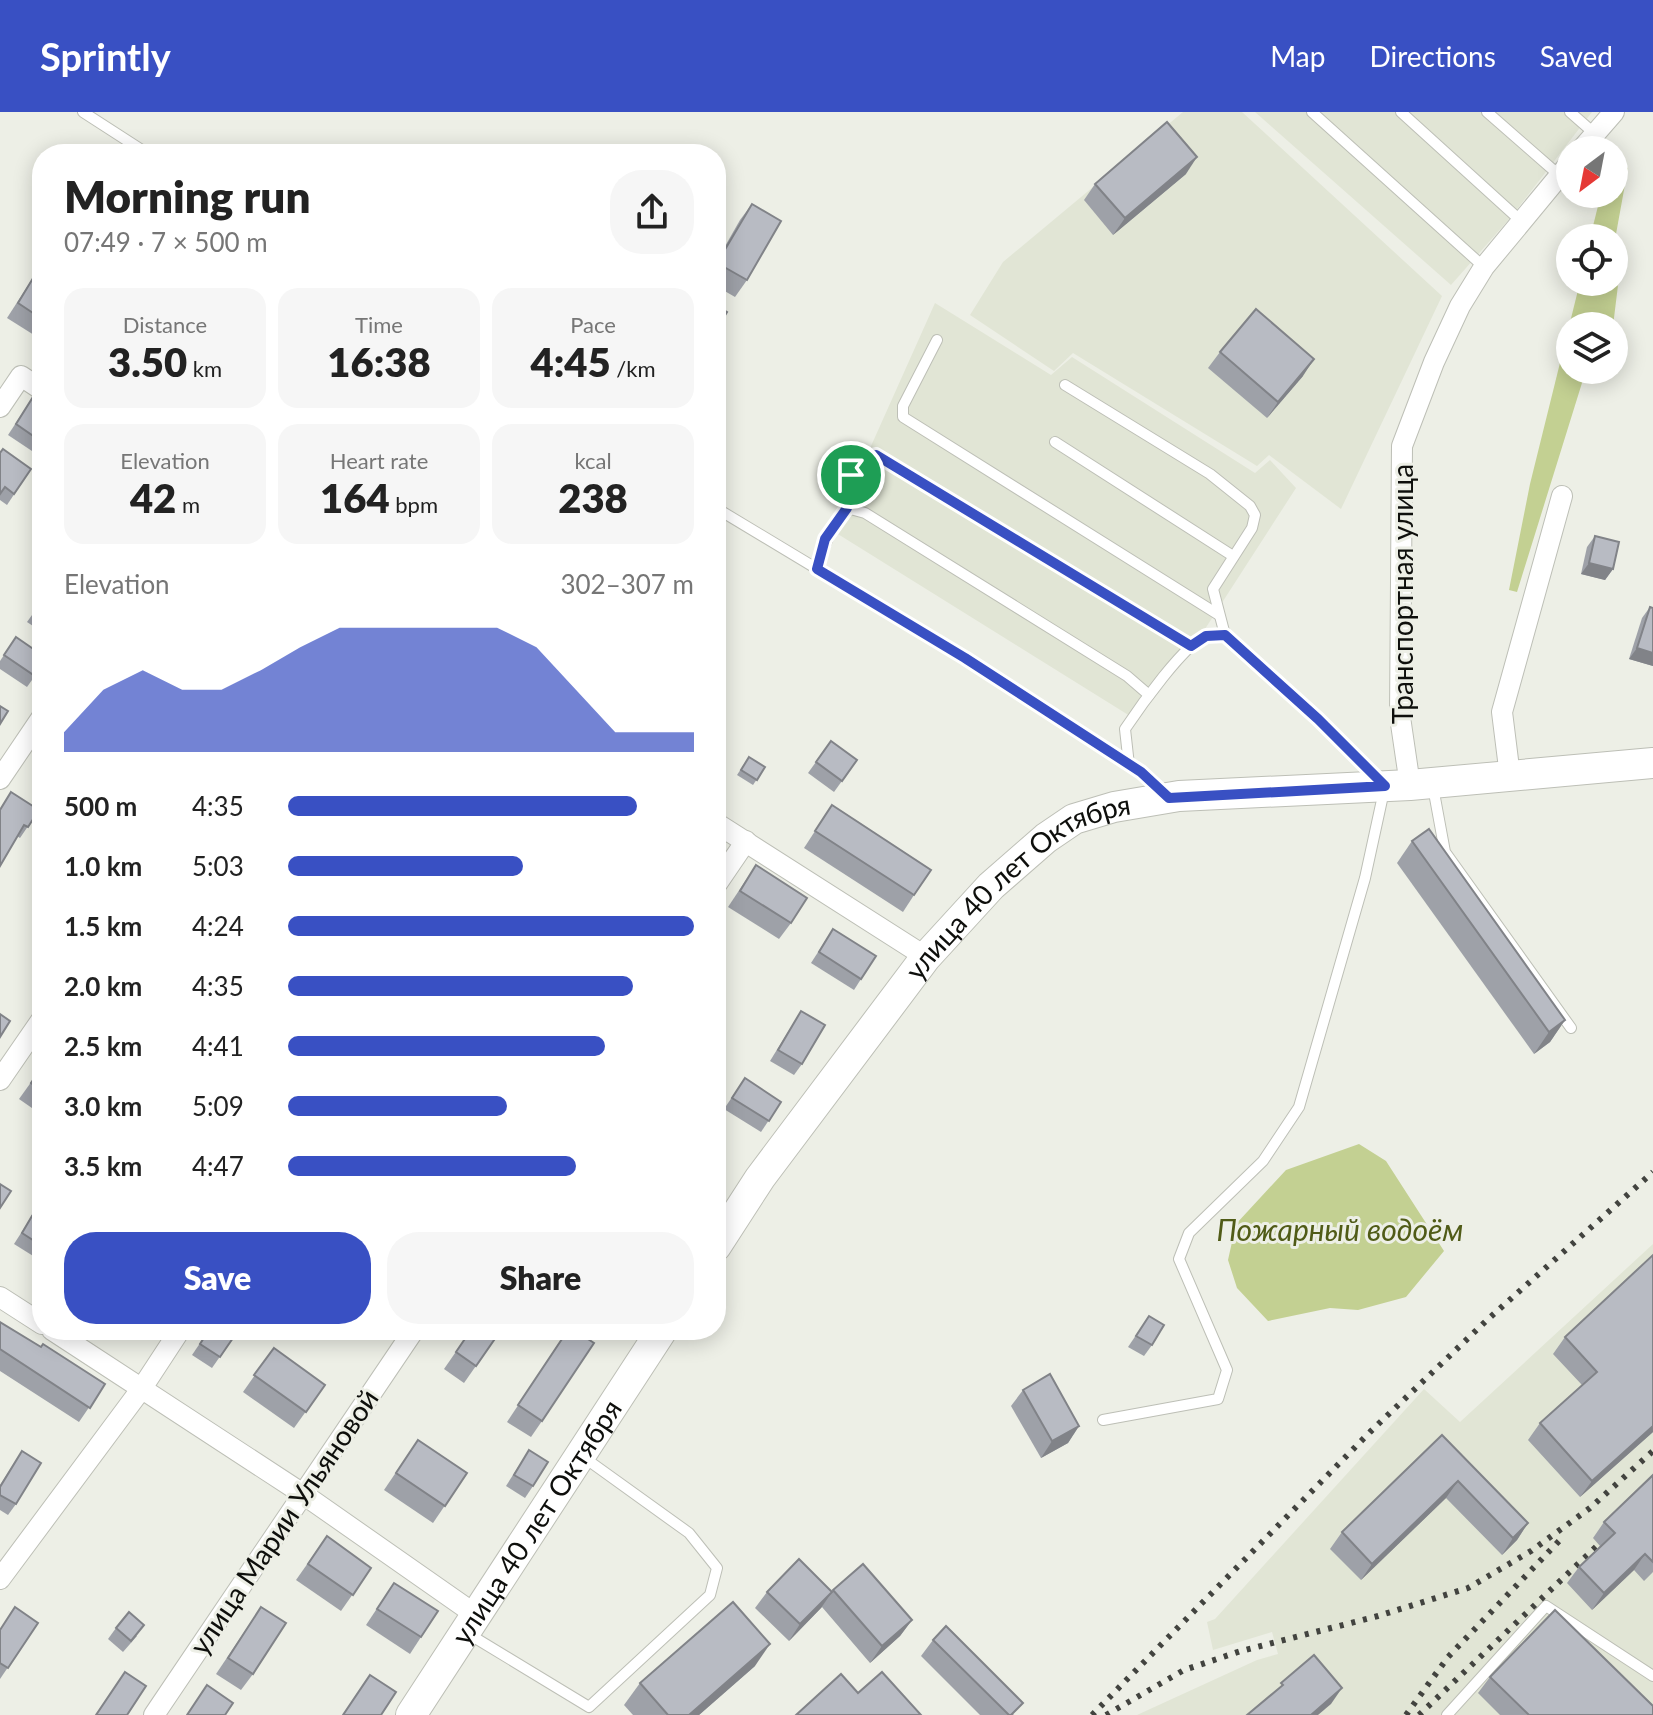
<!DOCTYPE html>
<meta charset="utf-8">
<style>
:root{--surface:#fff;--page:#f6f6f6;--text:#222;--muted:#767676;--accent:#3950c3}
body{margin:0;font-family:Lato,sans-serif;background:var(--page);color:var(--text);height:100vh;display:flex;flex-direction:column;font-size:30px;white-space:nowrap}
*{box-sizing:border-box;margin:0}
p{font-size:26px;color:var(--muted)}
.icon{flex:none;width:44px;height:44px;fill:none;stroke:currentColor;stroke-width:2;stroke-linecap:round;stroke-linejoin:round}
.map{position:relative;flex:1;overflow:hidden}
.details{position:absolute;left:32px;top:32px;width:694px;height:1196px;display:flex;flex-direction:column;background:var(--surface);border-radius:32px;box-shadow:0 4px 20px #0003}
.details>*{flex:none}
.needle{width:52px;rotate:212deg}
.controls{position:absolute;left:1556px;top:24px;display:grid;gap:16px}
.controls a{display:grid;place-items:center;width:72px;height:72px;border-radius:50%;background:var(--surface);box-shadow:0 4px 20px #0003;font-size:40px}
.pin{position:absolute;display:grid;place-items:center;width:68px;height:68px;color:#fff;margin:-34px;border:4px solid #fff;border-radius:50%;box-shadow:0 2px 8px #0007}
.round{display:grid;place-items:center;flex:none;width:84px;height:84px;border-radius:32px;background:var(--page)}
.head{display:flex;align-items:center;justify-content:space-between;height:136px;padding:0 32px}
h1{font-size:44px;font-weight:800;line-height:60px}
.metrics{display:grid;grid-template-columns:repeat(3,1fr);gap:12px;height:136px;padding:8px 32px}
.metrics div{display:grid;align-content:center;border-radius:20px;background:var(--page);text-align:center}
.metrics b{font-size:40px;font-weight:800}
.metrics small{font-size:22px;font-weight:400}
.metrics p{font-size:22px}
.chart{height:224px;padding:16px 32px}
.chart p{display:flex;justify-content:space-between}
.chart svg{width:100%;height:144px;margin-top:8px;fill:var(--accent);opacity:.7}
.button{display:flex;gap:16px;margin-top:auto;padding:16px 32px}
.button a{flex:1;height:92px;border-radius:32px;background:var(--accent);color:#fff;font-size:32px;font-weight:800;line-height:92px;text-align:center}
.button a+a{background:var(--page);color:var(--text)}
ul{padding:0 32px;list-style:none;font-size:26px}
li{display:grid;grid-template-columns:128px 96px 1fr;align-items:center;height:60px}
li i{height:20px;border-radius:10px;background:var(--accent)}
header{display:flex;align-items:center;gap:48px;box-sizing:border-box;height:112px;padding:0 40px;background:var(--accent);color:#fff}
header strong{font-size:38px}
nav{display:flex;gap:44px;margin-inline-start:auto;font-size:28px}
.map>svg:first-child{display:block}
.built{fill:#e1e5d5}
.water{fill:#c3d092}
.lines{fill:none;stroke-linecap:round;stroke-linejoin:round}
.lane-casing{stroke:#bdbfb6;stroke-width:12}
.street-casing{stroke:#bdbfb6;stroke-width:22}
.secondary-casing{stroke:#bdbfb6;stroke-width:32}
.path{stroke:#858780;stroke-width:3;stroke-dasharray:6 6;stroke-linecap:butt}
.lane{stroke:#fff;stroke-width:10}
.street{stroke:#fff;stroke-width:20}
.secondary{stroke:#fff;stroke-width:30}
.rail{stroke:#42433f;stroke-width:6;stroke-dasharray:4 8;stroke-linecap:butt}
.wall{fill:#9ea1a8}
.shaded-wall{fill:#818388}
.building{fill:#b8bbc3;stroke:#818388;stroke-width:2}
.route-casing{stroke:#fff;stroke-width:16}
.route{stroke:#3950c3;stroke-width:10}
.labels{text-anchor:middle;stroke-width:6;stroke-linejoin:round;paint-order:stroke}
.street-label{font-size:28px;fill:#0e0f0c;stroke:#edefe6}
.water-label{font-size:30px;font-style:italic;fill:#505b17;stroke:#edefe6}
</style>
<header>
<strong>Sprintly</strong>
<nav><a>Map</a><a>Directions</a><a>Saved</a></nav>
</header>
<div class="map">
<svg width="1653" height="1603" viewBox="0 0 1653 1603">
<rect width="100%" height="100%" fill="#edefe6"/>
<g class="built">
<polygon points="1183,0 1242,0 1442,184 1341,397 1269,343 1257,354 1073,241 1054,259 970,203 1003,150"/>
<polygon points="1255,0 1592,0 1511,105 1451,173"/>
<polygon points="935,191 1051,263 1072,245 1255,361 1270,348 1296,376 1205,517 1130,604 833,419"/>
<polygon points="1653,1132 1653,1603 1137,1603 1257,1548 1278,1542 1272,1520 1213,1538 1207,1510 1215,1507 1424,1277 1460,1310"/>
</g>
<g class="water">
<polygon points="1614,50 1628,56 1614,133 1614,126 1590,126 1601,82 1614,82"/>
<polygon points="1614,156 1620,157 1613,214 1570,214 1570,258 1586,258 1517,480 1509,478 1530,372 1580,170 1614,170"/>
<polygon points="1359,1032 1386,1049 1444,1139 1406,1185 1358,1198 1330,1196 1268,1209 1237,1176 1228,1148 1236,1112 1286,1058"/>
</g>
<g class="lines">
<defs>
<g id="lane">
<polyline points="83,0 148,42"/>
<polyline points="1312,0 1484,155"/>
<polyline points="1401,0 1521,109"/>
<polyline points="1487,0 1559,63"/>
<polyline points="1570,0 1595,22"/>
<polyline points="937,228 903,294 903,305 1219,503"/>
<polyline points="1065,273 1210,362 1250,394 1255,403 1252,416 1213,477 1225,523 1318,607 1385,674 1365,766 1299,995 1263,1049 1189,1121 1179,1147 1227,1258 1218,1287 1103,1308"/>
<polyline points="1055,330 1233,444"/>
<polyline points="716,396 965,546 1141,660 1164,682"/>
<path d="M847,396C851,368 848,355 876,343L1191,534"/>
<path d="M817,457C824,433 831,415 847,396L865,401L1127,564L1149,583"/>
<path d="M1129,653L1125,617C1139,596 1185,531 1206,524C1211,522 1220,523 1225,523"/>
<polyline points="1433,675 1445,740 1571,916"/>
<polyline points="467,1521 589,1595 710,1483 717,1456 689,1421 582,1344"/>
<polyline points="1447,1603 1546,1494 1653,1564"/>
</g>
<g id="street">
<polyline points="1581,38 1614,0"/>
<polyline points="0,295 21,264 42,278"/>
<polyline points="1510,664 1502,600 1562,384"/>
<polyline points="0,667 42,605"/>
<polyline points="1410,673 1400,605 1402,334 1434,250 1460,194 1484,155 1570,51"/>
<polyline points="716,711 926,845"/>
<polyline points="716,773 746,729"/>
<polyline points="0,968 42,907"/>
<polyline points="0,1185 42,1212"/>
<polyline points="52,1218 303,1382 476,1503"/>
<polyline points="0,1467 142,1276 180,1218"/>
<polyline points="154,1603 414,1218"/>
</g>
<g id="secondary">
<path id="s1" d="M716,1134L760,1066L926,845L991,774L1046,726L1074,707L1114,695L1179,684L1410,673L1653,651"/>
<path id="s2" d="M411,1603L662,1218"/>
</g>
</defs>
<use href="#lane" class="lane-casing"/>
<use href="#street" class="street-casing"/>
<use href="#secondary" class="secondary-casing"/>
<polyline class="path" points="618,1218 627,1225"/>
<use href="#lane" class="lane"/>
<use href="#street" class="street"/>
<use href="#secondary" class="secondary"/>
<g class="rail">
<polyline points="1092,1603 1370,1320 1486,1209 1653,1060"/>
<polyline points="1106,1603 1184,1558 1241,1539 1378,1504 1468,1476 1531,1439 1590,1396 1653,1339"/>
<polyline points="1406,1603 1448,1545 1560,1428"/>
<polyline points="1419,1603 1599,1432"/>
</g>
</g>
<g class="wall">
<polygon points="1186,62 1113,123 1084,88 1095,72"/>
<polygon points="752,92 747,168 735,185 716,174 716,150 740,108"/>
<polygon points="38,158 42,160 42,228 7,206"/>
<polygon points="1220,240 1303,264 1267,306 1208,256"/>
<polygon points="33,285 42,291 42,332 35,341 8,323"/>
<polygon points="0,341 31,357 7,393 0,388"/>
<polygon points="1595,424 1613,457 1605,468 1581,462 1587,435"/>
<polygon points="42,489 42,520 27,510"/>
<polygon points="1650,495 1653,496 1653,554 1629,547 1642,506"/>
<polygon points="16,525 42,554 27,575 0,557 0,549"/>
<polygon points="831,629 857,648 834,680 808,661"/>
<polygon points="749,645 765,655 753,673 737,663"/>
<polygon points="11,680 39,698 20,726 17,724 0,754 0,697"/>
<polygon points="832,693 914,783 903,800 804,736"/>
<polygon points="1412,729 1565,908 1550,930 1534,942 1397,751"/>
<polygon points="756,753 791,811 779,827 728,795"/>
<polygon points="833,817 861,867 854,878 811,851"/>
<polygon points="801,899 802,952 794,963 770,949"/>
<polygon points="42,955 42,1003 19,987"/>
<polygon points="745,966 781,990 761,1020 724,997"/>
<polygon points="32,1104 42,1111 42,1142 38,1147 14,1132"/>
<polygon points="1149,1204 1152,1233 1144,1244 1128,1235"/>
<polygon points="0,1210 41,1235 105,1272 79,1310 0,1259"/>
<polygon points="136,1218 154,1218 148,1227"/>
<polygon points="209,1218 235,1223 212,1256 192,1243"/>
<polygon points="471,1218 501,1218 464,1271 444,1257"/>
<polygon points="568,1218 542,1309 531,1325 507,1310"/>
<polygon points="1565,1225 1653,1320 1580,1385 1528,1328 1540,1311 1582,1273 1553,1242"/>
<polygon points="274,1236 325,1273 294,1316 243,1280"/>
<polygon points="1023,1278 1079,1314 1068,1331 1041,1346 1011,1294"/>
<polygon points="1442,1323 1528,1411 1517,1428 1502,1443 1446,1386 1361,1468 1330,1437 1342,1420"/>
<polygon points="418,1328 467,1361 433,1411 384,1378"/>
<polygon points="529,1338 533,1374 525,1386 506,1374"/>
<polygon points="22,1339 16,1392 8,1403 0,1398 0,1373"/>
<polygon points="1653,1363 1653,1460 1644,1469 1634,1458 1592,1498 1567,1471 1579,1455 1600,1434 1593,1426 1604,1410"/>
<polygon points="327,1424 371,1456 341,1499 296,1468"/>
<polygon points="394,1471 421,1525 410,1542 366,1513"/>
<polygon points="833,1478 912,1508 900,1524 870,1551 822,1495 789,1529 755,1496 767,1480 832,1479"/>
<polygon points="261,1495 253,1562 241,1578 216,1562"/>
<polygon points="38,1511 0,1567 0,1517"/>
<polygon points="116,1516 137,1524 123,1540 108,1527"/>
<polygon points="933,1528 1014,1603 980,1603 921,1544"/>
<polygon points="755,1554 699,1603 633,1603 624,1593 640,1571"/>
<polygon points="1490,1565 1653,1603 1500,1603 1478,1581"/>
</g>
<g class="shaded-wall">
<polygon points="1197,45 1186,62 1113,123 1125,106"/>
<polygon points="1314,247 1303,264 1267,306 1278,290"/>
<polygon points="1589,451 1613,457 1605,468 1581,462"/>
<polygon points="1637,536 1653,541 1653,554 1629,547"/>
<polygon points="1565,908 1550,930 1534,942 1549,920"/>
<polygon points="1079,1314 1068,1331 1041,1346 1052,1329"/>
<polygon points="1653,1314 1653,1320 1580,1385 1592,1369"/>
<polygon points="1458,1369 1446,1386 1361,1468 1372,1452"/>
<polygon points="1528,1411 1517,1428 1502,1443 1513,1426"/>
<polygon points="1645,1442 1634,1458 1592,1498 1604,1481"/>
<polygon points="832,1480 821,1496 789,1529 800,1512"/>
<polygon points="912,1508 900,1524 870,1551 882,1534"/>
<polygon points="770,1532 755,1554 699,1603 689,1603"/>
<polygon points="1342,1576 1331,1592 1318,1603 1311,1603"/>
</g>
<g class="building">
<polygon points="1167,10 1197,45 1125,106 1095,72"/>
<polygon points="752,92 781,109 747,168 717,151"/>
<polygon points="38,158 42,160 42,207 18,191"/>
<polygon points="716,193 727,200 716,218"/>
<polygon points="1256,197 1314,247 1278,290 1220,240"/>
<polygon points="33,285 42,291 42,330 16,312"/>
<polygon points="3,337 31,357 14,382 5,375 0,382 0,341"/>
<polygon points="1595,424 1619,430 1613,457 1589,451"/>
<polygon points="42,489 42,504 35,499"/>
<polygon points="1650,495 1653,496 1653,541 1637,536"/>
<polygon points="16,525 42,543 42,554 35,564 4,543"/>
<polygon points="0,594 8,599 0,612"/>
<polygon points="831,629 857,648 842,669 816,650"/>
<polygon points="749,645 765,655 757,668 741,658"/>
<polygon points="11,680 39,698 28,715 24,713 0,754 0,698"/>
<polygon points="832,693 931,758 914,783 815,719"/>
<polygon points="1429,717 1565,908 1549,920 1412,729"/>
<polygon points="756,753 807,786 791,811 740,779"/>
<polygon points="833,817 876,844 861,867 819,840"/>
<polygon points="801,899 825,913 802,952 778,938"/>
<polygon points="0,902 10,909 0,925"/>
<polygon points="42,955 42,979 31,971"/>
<polygon points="745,966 781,990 769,1009 732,986"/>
<polygon points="0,1072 11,1079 0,1096"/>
<polygon points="32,1104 42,1111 42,1134 22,1121"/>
<polygon points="1653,1143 1653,1314 1592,1369 1540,1311 1597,1260 1565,1225"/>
<polygon points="1149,1204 1164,1213 1152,1233 1136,1224"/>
<polygon points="0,1210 41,1235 43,1232 105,1272 90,1296 0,1237"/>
<polygon points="209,1218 227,1218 235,1223 220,1245 200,1232"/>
<polygon points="471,1218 501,1218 476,1254 456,1240"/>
<polygon points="568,1218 574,1218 594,1231 542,1309 518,1293"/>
<polygon points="274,1236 325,1273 306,1300 254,1263"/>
<polygon points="1050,1262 1079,1314 1052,1329 1023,1278"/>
<polygon points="1442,1323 1528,1411 1513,1426 1458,1369 1372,1452 1342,1420"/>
<polygon points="418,1328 467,1361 445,1394 396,1361"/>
<polygon points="529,1338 548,1350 533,1374 514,1363"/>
<polygon points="22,1339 41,1351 16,1392 0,1383 0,1375"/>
<polygon points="1653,1363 1653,1450 1645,1442 1604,1481 1579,1455 1615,1421 1604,1410"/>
<polygon points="327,1424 371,1456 353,1483 308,1452"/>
<polygon points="799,1447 832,1480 800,1512 767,1480"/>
<polygon points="863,1452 912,1508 882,1534 833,1478"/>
<polygon points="394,1471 438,1499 421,1525 377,1497"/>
<polygon points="733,1490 770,1532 689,1603 668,1603 640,1571"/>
<polygon points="15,1495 38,1511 8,1556 0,1551 0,1518"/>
<polygon points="261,1495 286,1511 253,1562 228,1546"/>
<polygon points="1555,1498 1653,1594 1653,1603 1529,1603 1490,1565"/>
<polygon points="129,1500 144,1513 131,1529 116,1516"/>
<polygon points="946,1514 1023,1591 1011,1603 1009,1603 933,1528"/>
<polygon points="1314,1543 1342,1576 1311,1603 1247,1603 1283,1573 1281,1571"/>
<polygon points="125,1560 146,1574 127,1603 96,1603"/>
<polygon points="882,1560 921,1603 796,1603 841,1562 858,1581"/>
<polygon points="370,1563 396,1580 381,1603 343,1603"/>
<polygon points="207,1573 233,1591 225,1603 187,1603"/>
</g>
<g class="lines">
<defs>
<polygon id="route" points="876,343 1191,534 1206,524 1225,523 1318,607 1385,674 1169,686 1141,660 965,546 817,457 825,427 847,396 851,363 859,350"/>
</defs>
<use href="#route" class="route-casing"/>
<use href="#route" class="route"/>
</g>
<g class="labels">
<g class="street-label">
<text transform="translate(1403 482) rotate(-90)" y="10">Транспортная улица</text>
<text dy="10" stroke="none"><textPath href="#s1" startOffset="476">улица 40 лет Октября</textPath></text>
<text transform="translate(284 1410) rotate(-56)" y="10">улица Марии Ульяновой</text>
<text dy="10" stroke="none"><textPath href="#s2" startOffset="230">улица 40 лет Октября</textPath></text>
</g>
<g class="water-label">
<text x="1340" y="1129">Пожарный водоём</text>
</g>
</g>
</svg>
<div class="controls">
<a><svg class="needle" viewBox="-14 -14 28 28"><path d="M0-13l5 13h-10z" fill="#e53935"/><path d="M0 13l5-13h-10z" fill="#767676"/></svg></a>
<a><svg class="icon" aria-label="locate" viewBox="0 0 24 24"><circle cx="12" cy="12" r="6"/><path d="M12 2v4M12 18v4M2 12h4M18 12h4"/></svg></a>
<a><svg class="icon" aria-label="layers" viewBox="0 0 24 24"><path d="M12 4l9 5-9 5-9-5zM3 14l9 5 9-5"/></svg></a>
</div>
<div class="pin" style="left:851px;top:363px;background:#1e9e55"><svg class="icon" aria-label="arrive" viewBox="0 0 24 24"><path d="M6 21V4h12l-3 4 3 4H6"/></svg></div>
<section class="details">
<div class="head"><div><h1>Morning run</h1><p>07:49 · 7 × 500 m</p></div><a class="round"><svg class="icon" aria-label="share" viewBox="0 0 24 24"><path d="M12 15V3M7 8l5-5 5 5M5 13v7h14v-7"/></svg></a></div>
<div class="metrics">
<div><p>Distance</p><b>3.50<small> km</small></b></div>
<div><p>Time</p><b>16:38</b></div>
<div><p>Pace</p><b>4:45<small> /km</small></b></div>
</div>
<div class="metrics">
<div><p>Elevation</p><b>42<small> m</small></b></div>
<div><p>Heart rate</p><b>164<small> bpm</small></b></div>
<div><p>kcal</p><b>238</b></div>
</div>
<div class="chart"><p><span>Elevation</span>302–307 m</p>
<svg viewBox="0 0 160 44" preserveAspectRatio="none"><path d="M0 44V38L10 25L20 19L30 25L40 25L50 19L60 12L70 6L80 6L90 6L100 6L110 6L120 12L130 25L140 38L150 38L160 38V44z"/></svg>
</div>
<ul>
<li><b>500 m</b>4:35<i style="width:86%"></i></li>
<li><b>1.0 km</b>5:03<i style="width:58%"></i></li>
<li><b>1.5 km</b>4:24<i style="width:100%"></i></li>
<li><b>2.0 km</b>4:35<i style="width:85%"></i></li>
<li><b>2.5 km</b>4:41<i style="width:78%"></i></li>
<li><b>3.0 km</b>5:09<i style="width:54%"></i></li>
<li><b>3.5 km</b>4:47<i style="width:71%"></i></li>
</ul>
<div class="button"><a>Save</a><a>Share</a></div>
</section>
</div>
